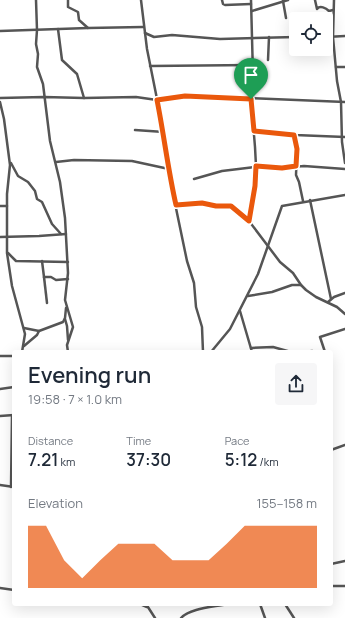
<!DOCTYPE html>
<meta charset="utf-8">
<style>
:root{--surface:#fff;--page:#f6f6f7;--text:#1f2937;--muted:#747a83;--accent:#ea580c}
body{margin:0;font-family:Manrope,sans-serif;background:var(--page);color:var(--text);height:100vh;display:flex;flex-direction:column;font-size:15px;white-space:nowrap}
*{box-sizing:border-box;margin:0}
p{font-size:13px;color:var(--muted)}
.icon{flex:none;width:22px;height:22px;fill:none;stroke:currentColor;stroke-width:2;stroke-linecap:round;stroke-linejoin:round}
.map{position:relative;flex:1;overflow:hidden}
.panel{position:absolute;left:12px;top:350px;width:321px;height:256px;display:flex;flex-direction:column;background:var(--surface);border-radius:4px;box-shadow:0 4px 16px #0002}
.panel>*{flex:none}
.controls{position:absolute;left:289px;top:12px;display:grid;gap:8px}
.controls a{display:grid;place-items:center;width:44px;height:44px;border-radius:4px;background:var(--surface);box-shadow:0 4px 16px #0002;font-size:20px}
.pin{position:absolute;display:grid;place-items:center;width:34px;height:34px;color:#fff;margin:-41px -17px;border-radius:50% 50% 50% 0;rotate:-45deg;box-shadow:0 0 4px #0007}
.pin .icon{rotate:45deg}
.round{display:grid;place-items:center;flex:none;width:42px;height:42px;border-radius:4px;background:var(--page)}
.summary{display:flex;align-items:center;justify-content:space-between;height:68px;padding:0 16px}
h1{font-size:22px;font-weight:600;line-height:30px}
.metrics{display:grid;grid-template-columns:repeat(3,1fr);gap:6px;height:68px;padding:4px 16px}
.metrics div{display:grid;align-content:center}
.metrics b{font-size:17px;font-weight:600}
.metrics small{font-size:11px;font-weight:400}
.metrics p{font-size:11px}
.chart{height:112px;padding:8px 16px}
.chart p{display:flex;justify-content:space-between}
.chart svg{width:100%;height:72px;margin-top:4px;fill:var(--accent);opacity:.7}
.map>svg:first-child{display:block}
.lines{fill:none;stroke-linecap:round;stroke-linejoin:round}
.minor{stroke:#555;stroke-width:2.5}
.route-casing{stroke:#fff;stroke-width:8}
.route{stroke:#ea580c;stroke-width:5}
</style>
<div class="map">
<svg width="345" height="618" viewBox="0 0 345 618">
<rect width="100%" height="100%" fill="#fff"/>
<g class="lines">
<g class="minor">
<polyline points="36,0 37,30 36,44 38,54 37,67 43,84 50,141 60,182 65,218 68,273 65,300 73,327 67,345 68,352"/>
<polyline points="68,0 68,7 78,12 79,20 88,28"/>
<polyline points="141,0 147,49 164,134 172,189 187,261 194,283 196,307 202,327 203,352"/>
<polyline points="222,0 223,4 225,5 251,4"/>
<path d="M315,0L317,9C320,5 326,8 329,11L333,10"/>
<polyline points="334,0 333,37 337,81 341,102 342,142 345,163"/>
<polyline points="283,1 286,18"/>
<polyline points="252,11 288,0"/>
<polyline points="58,29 62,60 77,74 84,98"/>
<polyline points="0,31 88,28 143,27"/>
<polyline points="145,33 154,37 172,35 220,39 296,37"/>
<polyline points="326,37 345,36"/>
<polyline points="268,60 269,37"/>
<polyline points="150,66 252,65"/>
<polyline points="336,67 345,67"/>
<polyline points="0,98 44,97 84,98 136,97 157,100 185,96 251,99"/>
<polyline points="251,98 345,102"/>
<polyline points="0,102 4,119 10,165 7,194 7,253 12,286 25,334 22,352"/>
<polyline points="135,130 164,132"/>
<polyline points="254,131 295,135 345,137"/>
<polyline points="295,135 297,149 296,175 299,182 303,201"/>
<polyline points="56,162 74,160 132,161 169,169"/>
<polyline points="11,163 18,176 28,182 35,191 37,199 42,202 52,224 61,234"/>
<polyline points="256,166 282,168 304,166 345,169"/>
<polyline points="194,179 222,171 255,167"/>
<polyline points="310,200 331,299"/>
<polyline points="176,205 202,203 215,206 233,206 249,221 280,262 293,273 301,285 306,290 316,297 337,307 345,314"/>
<polyline points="0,206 7,206"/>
<polyline points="249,221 255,186 256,166 255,147 251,99 253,75 251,0"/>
<polyline points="0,237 39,236 66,234"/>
<polyline points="8,253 16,261 68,262"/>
<polyline points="42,261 44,277 51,277 56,280 68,279"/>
<polyline points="44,277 47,303"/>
<polyline points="248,296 272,292 292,285 301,285"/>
<polyline points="328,302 334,297 345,293"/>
<polyline points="240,311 252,352"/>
<polyline points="65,319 67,326 68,340"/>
<polyline points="24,328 39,331"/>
<polyline points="24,346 37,335 39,331 63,322 65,318 66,308"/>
<polyline points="251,348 273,347 291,352"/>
<polyline points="211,352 230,329 258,274 282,206 345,195"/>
<polyline points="304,352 312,351 315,352"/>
<polyline points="325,352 320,337 345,329"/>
<polyline points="0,356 14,356"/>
<polyline points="0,389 14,387"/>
<polyline points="0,416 14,415"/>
<polyline points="331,450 345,445"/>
<polyline points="0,485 14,487"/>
<polyline points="11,487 12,416"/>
<polyline points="331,564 345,561"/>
<polyline points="331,586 345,586"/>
<polyline points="0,588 14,590"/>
<polyline points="140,604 147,607"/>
<polyline points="146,604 155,618"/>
<polyline points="260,604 265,618"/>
<polyline points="285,604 294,618"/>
<path d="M181,618C190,608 214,607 227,604"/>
</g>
</g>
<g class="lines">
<defs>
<path id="route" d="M185,96L251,99L254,131L294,135L297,149L296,166L282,168L256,166L255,186L249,221L231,206H216L202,203L176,205C168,170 164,135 157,100Z"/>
</defs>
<use href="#route" class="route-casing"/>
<use href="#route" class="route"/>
</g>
</svg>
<div class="controls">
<a><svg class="icon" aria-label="locate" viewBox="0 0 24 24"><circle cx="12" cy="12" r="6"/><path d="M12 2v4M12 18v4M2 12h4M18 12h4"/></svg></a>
</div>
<div class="pin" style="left:251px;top:99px;background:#1e9e55"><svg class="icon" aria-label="arrive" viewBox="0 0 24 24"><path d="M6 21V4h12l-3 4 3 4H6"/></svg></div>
<section class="panel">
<div class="summary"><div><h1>Evening run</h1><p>19:58 · 7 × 1.0 km</p></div><a class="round"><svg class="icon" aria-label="share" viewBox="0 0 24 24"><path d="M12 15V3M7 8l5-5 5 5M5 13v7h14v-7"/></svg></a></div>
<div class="metrics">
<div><p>Distance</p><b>7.21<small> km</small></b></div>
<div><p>Time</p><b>37:30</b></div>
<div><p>Pace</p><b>5:12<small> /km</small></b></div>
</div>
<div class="chart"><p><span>Elevation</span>155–158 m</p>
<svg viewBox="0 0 160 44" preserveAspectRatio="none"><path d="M0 44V6L10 6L20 27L30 38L40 27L50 17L60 17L70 17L80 27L90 27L100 27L110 17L120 6L130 6L140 6L150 6L160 6V44z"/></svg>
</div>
</section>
</div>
